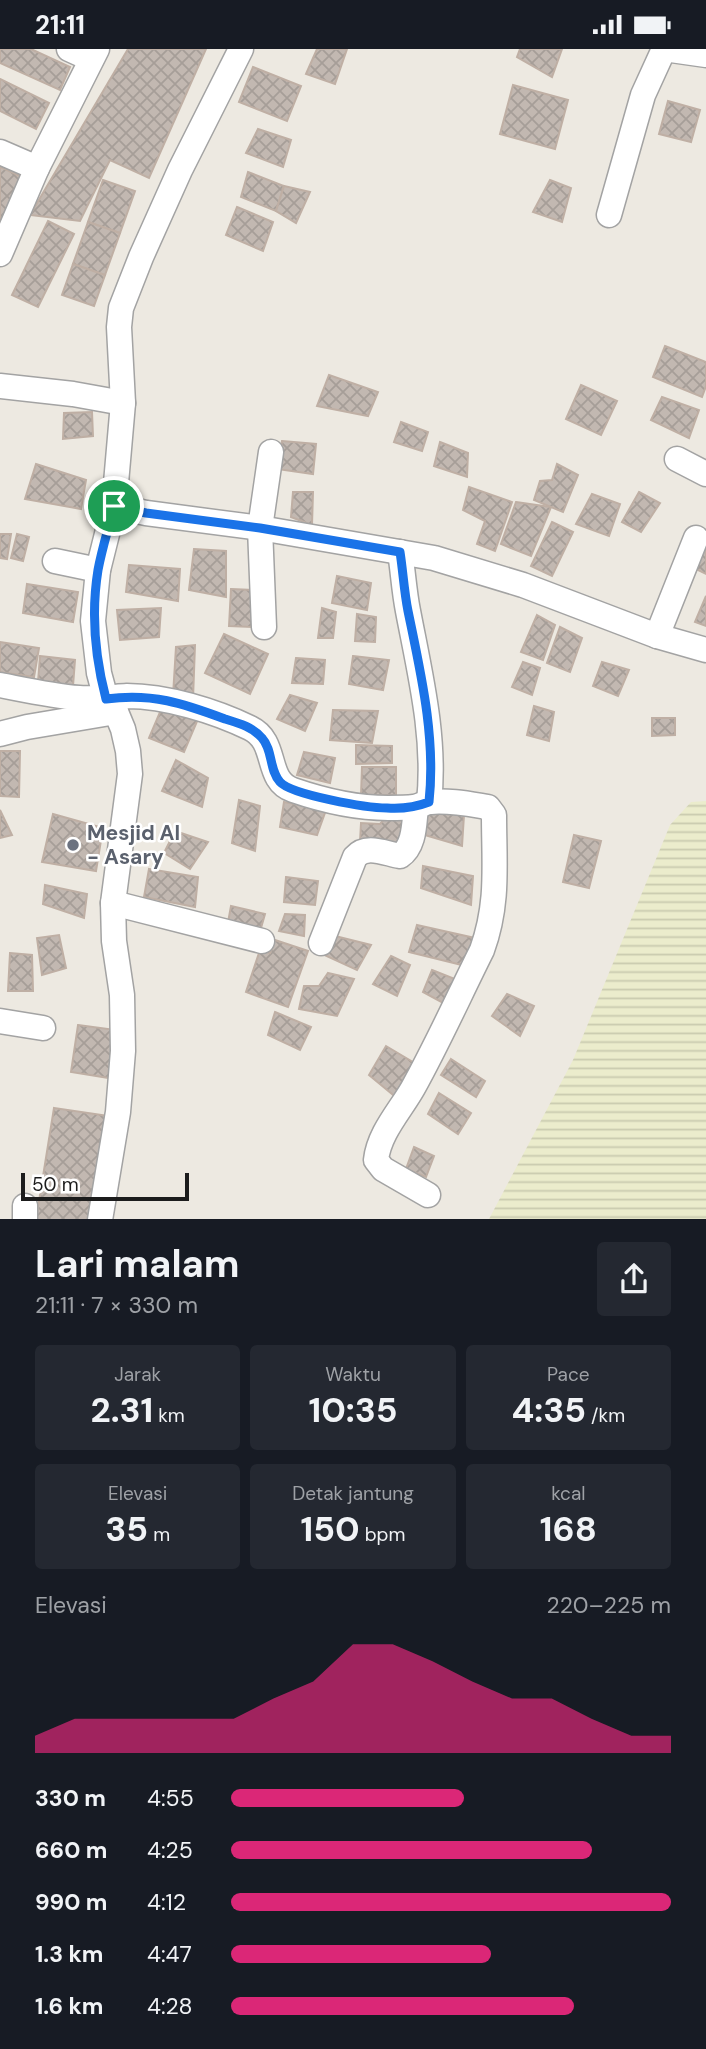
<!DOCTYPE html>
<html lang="id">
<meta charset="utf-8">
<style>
:root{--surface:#171b24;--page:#242831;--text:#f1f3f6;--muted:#9ea1a6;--accent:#db2777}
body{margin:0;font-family:"DM Sans",sans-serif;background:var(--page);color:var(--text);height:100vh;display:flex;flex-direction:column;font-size:26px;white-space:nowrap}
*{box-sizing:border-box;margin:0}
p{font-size:23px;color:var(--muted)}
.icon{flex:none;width:38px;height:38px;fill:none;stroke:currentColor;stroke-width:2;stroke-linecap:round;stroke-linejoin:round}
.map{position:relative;height:1170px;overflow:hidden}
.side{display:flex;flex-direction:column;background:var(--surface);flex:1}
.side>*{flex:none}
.scale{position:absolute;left:21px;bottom:18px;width:168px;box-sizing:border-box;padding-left:7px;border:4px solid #1c1c1c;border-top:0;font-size:19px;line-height:24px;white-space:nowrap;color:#1c1c1c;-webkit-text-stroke:5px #fff;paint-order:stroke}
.pin{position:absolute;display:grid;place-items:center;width:60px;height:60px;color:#fff;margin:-30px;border:4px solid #fff;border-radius:50%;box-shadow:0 2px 7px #0007}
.round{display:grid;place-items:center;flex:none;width:74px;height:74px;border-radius:7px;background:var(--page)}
.summary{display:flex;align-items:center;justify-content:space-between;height:119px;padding:0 35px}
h1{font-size:38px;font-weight:700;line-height:52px}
.figures{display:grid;grid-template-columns:repeat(3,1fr);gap:10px;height:119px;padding:7px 35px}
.figures div{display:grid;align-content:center;border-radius:7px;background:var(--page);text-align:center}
.figures b{font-size:35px;font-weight:700}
.figures small{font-size:19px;font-weight:400}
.figures p{font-size:19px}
.chart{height:196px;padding:14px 35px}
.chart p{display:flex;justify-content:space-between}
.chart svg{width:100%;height:126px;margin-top:7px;fill:var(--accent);opacity:.7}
ul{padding:0 35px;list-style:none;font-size:23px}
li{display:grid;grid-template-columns:112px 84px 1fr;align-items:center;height:52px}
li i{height:18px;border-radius:9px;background:var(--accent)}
.status{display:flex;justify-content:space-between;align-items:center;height:49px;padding:0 35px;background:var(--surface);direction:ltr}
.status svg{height:19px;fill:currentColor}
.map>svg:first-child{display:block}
.farmland{fill:url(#farmland-rules)}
.building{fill:url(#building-cross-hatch);stroke:#bfafa4;stroke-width:2}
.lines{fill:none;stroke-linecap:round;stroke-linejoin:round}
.minor-casing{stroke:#a3a3a3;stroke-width:27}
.minor{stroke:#fff;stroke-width:24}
.route-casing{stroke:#fff;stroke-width:14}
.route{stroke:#1a73e8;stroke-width:9}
.worship-dot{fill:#6b7280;stroke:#fff;stroke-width:2.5}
.labels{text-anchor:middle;stroke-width:5;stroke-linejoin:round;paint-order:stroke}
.worship-label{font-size:21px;font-weight:bold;fill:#5b616d;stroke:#fff;text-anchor:start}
</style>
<div class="status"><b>21:11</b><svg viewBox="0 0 49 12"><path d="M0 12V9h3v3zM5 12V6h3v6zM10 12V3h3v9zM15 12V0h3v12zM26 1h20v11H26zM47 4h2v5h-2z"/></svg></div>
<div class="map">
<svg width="706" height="1171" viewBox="0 0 706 1171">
<defs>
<pattern id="farmland-rules" width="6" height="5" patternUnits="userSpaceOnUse" patternTransform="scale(1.75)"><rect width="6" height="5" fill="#ebeccc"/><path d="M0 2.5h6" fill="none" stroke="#c9caaf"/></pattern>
<pattern id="building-cross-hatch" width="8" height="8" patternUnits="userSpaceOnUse" patternTransform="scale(1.75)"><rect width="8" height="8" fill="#c2b8b1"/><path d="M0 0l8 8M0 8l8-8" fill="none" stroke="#a69e98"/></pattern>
</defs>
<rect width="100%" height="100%" fill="#ede9e1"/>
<polygon class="farmland" points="706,752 706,1170 489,1170 573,1011 670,776 691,753"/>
<g class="building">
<polygon points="0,0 31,0 70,18 60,41 0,14"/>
<polygon points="128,0 206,0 149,129 110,111 80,172 30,166"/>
<polygon points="317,0 347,0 335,35 306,25"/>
<polygon points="520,0 562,0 552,28 517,8"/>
<polygon points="253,18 301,37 287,72 239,53"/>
<polygon points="0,30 49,54 36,80 0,62"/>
<polygon points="513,36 568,51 555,100 500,85"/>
<polygon points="668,52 700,61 691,93 659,85"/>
<polygon points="258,80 291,91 283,118 246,104"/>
<polygon points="0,118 29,131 0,184"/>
<polygon points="248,123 284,137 276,162 241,148"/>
<polygon points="103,131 135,142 120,184 88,173"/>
<polygon points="550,131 571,139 562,173 533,163"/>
<polygon points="284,137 310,143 296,174 276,162"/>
<polygon points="237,158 273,173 263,202 226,186"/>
<polygon points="48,172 74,185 38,258 12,246"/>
<polygon points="88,173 120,184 105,226 73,215"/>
<polygon points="73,215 105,226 94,257 62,246"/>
<polygon points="665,297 706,313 706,337 702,348 653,328"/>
<polygon points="329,326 378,343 368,367 317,357"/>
<polygon points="581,336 617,352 601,386 566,370"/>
<polygon points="662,348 699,361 689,389 651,371"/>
<polygon points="92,363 93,387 63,390 64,364"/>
<polygon points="401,373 428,383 422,402 394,393"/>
<polygon points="282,392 316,395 313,425 277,420"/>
<polygon points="440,393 468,404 467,428 434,417"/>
<polygon points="36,415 86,431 81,460 25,450"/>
<polygon points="557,415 578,426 563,463 534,451 540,432 552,431"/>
<polygon points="469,438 512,453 495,502 477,495 485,472 463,461"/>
<polygon points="293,443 313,443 312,476 291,468"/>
<polygon points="639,443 660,454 641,483 622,473"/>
<polygon points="592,445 620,455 609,487 576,475"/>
<polygon points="516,453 551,458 531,507 501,495"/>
<polygon points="552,473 573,483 552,527 531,517"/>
<polygon points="0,485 11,485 7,510 0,509"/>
<polygon points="17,485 29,488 23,512 11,509"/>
<polygon points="706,494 706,525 694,519"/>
<polygon points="194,500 226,502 226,548 189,541"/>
<polygon points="129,516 180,520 178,552 126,543"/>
<polygon points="337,527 371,534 367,561 332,554"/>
<polygon points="27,535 78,543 73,573 23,564"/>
<polygon points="231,540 253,541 252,578 229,577"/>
<polygon points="706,547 706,577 695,573"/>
<polygon points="161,559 159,588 120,591 117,561"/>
<polygon points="322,559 336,563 333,589 318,589"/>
<polygon points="357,565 376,568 375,593 355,592"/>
<polygon points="537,566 555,576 543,611 521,603"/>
<polygon points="560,578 582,589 570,623 547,614"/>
<polygon points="224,585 268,605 250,645 205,624"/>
<polygon points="0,593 39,599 34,628 0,623"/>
<polygon points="195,596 193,650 173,647 176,598"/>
<polygon points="40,607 75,611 73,637 38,633"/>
<polygon points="353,607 389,611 383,641 349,635"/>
<polygon points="296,609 325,611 323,635 292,634"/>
<polygon points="523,613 540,619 532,646 512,638"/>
<polygon points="602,613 629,621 618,647 593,637"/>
<polygon points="290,646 317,654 305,682 277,670"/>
<polygon points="163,656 198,670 184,703 149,689"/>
<polygon points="534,657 554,663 549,692 527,686"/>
<polygon points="333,661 378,662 372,694 330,691"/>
<polygon points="652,669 675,669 675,686 652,687"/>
<polygon points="356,696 392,697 392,714 356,715"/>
<polygon points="0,702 20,702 19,748 0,747"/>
<polygon points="304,703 335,709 330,734 297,726"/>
<polygon points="176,711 208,729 202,758 162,742"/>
<polygon points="362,718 396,718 396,746 361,746"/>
<polygon points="239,751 260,757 255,802 232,794"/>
<polygon points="284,753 326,761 317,786 280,778"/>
<polygon points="422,758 464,766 462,797 418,784"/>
<polygon points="0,761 12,786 0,789"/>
<polygon points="53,765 103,779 96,822 42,813"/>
<polygon points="387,767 408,768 399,802 360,793 361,774 380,775"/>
<polygon points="175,782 208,793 190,820 164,804"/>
<polygon points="574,786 601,792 589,839 563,833"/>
<polygon points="423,817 473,827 471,856 421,839"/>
<polygon points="149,820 198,828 195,858 144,848"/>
<polygon points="286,828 318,832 315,856 284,853"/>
<polygon points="45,836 87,845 84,869 43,855"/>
<polygon points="231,857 265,865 259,886 227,879"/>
<polygon points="285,865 305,866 304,887 279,882"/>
<polygon points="417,876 475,889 462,916 409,903"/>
<polygon points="327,885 371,896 357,921 320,904"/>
<polygon points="59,886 66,919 42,926 37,889"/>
<polygon points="275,891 308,902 288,958 246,943 260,901 270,904"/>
<polygon points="10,904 32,906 33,942 8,942"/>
<polygon points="391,907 410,916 397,947 373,935"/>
<polygon points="432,921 455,930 447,956 423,943"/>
<polygon points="328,924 354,930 337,967 299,960 304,937 319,937"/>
<polygon points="507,945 534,957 520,987 492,967"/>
<polygon points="275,963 311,978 300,1001 268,986"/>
<polygon points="78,976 116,981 109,1029 71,1023"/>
<polygon points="386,997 418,1016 398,1050 369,1026"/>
<polygon points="451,1010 485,1032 476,1048 441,1026"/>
<polygon points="439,1044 471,1064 458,1085 428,1065"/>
<polygon points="54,1059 109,1067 93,1171 36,1171"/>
<polygon points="414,1098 434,1107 426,1128 406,1120"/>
</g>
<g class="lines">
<defs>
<g id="minor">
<polyline points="69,0 91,10"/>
<polyline points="664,0 706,6"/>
<polyline points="0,103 37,119 97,0"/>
<polyline points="609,166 643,46 664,0"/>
<polyline points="0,205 37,119"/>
<polyline points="0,337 73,345 123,354"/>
<polyline points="677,410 706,425"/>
<polyline points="114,457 146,464 260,479 434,509 523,536 657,587 706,601"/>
<path d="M400,503C403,522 404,542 408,562C420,625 436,689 429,753"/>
<polyline points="55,512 98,521"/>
<polyline points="264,578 260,479 271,403"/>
<polyline points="657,587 696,489"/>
<path d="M0,636C26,641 53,647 79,649C95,650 111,648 127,647C166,647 215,662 250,679C279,693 264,731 293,741C322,751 357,759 388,759C396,759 406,759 414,758C420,757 424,754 430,753C449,751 469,755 488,758L494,766C494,815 499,854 482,901C459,947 438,994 413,1039C400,1062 379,1084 376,1111L383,1120L428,1146"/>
<polyline points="0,685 27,678 116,663"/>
<polyline points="113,854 262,892"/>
<path d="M321,894L355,808C366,795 384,804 400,807C415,797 414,774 416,758"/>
<polyline points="0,972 43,979"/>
<polyline points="25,1171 25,1157"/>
<polyline points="100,1171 118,1063 123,1002 122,946 114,892 113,854 130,725 128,702 123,680 116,663 106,650 99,624 93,572 98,521 114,457 123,354 119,278 121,259 141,208 180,121 241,0"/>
</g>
</defs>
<use href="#minor" class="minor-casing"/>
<use href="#minor" class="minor"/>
</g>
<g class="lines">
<defs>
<path id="route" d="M114,457L146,464L260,479L400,503C403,522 404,542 408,562C421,625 436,689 429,753C416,758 401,760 387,759C367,759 292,746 280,733C269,721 273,701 262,689C253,678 238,674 225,670C182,654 153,644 106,650C95,608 91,564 98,521C102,499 109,478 114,457Z"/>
</defs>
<use href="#route" class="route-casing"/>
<use href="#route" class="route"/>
</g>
<circle class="worship-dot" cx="73" cy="796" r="7"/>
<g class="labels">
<g class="worship-label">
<text x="87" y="791">Mesjid Al<tspan x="87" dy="24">- Asary</tspan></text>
</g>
</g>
</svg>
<div class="scale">50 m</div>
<div class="pin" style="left:114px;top:457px;background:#1e9e55"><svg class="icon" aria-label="arrive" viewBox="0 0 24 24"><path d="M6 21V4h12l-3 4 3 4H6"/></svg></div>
</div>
<section class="side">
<div class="summary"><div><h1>Lari malam</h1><p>21:11 · 7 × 330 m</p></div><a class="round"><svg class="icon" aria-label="share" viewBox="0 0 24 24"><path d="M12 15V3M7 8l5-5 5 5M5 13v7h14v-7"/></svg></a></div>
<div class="figures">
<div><p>Jarak</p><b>2.31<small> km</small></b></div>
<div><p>Waktu</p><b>10:35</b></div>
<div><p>Pace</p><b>4:35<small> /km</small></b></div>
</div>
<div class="figures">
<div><p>Elevasi</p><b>35<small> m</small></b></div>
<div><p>Detak jantung</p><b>150<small> bpm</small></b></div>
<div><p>kcal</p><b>168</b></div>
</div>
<div class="chart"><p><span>Elevasi</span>220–225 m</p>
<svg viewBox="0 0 160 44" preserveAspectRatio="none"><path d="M0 44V38L10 32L20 32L30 32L40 32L50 32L60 25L70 19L80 6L90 6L100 12L110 19L120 25L130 25L140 32L150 38L160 38V44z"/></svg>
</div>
<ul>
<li><b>330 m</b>4:55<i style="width:53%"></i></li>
<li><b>660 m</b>4:25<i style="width:82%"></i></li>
<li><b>990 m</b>4:12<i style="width:100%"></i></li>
<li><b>1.3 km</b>4:47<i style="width:59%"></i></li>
<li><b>1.6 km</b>4:28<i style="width:78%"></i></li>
</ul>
</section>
